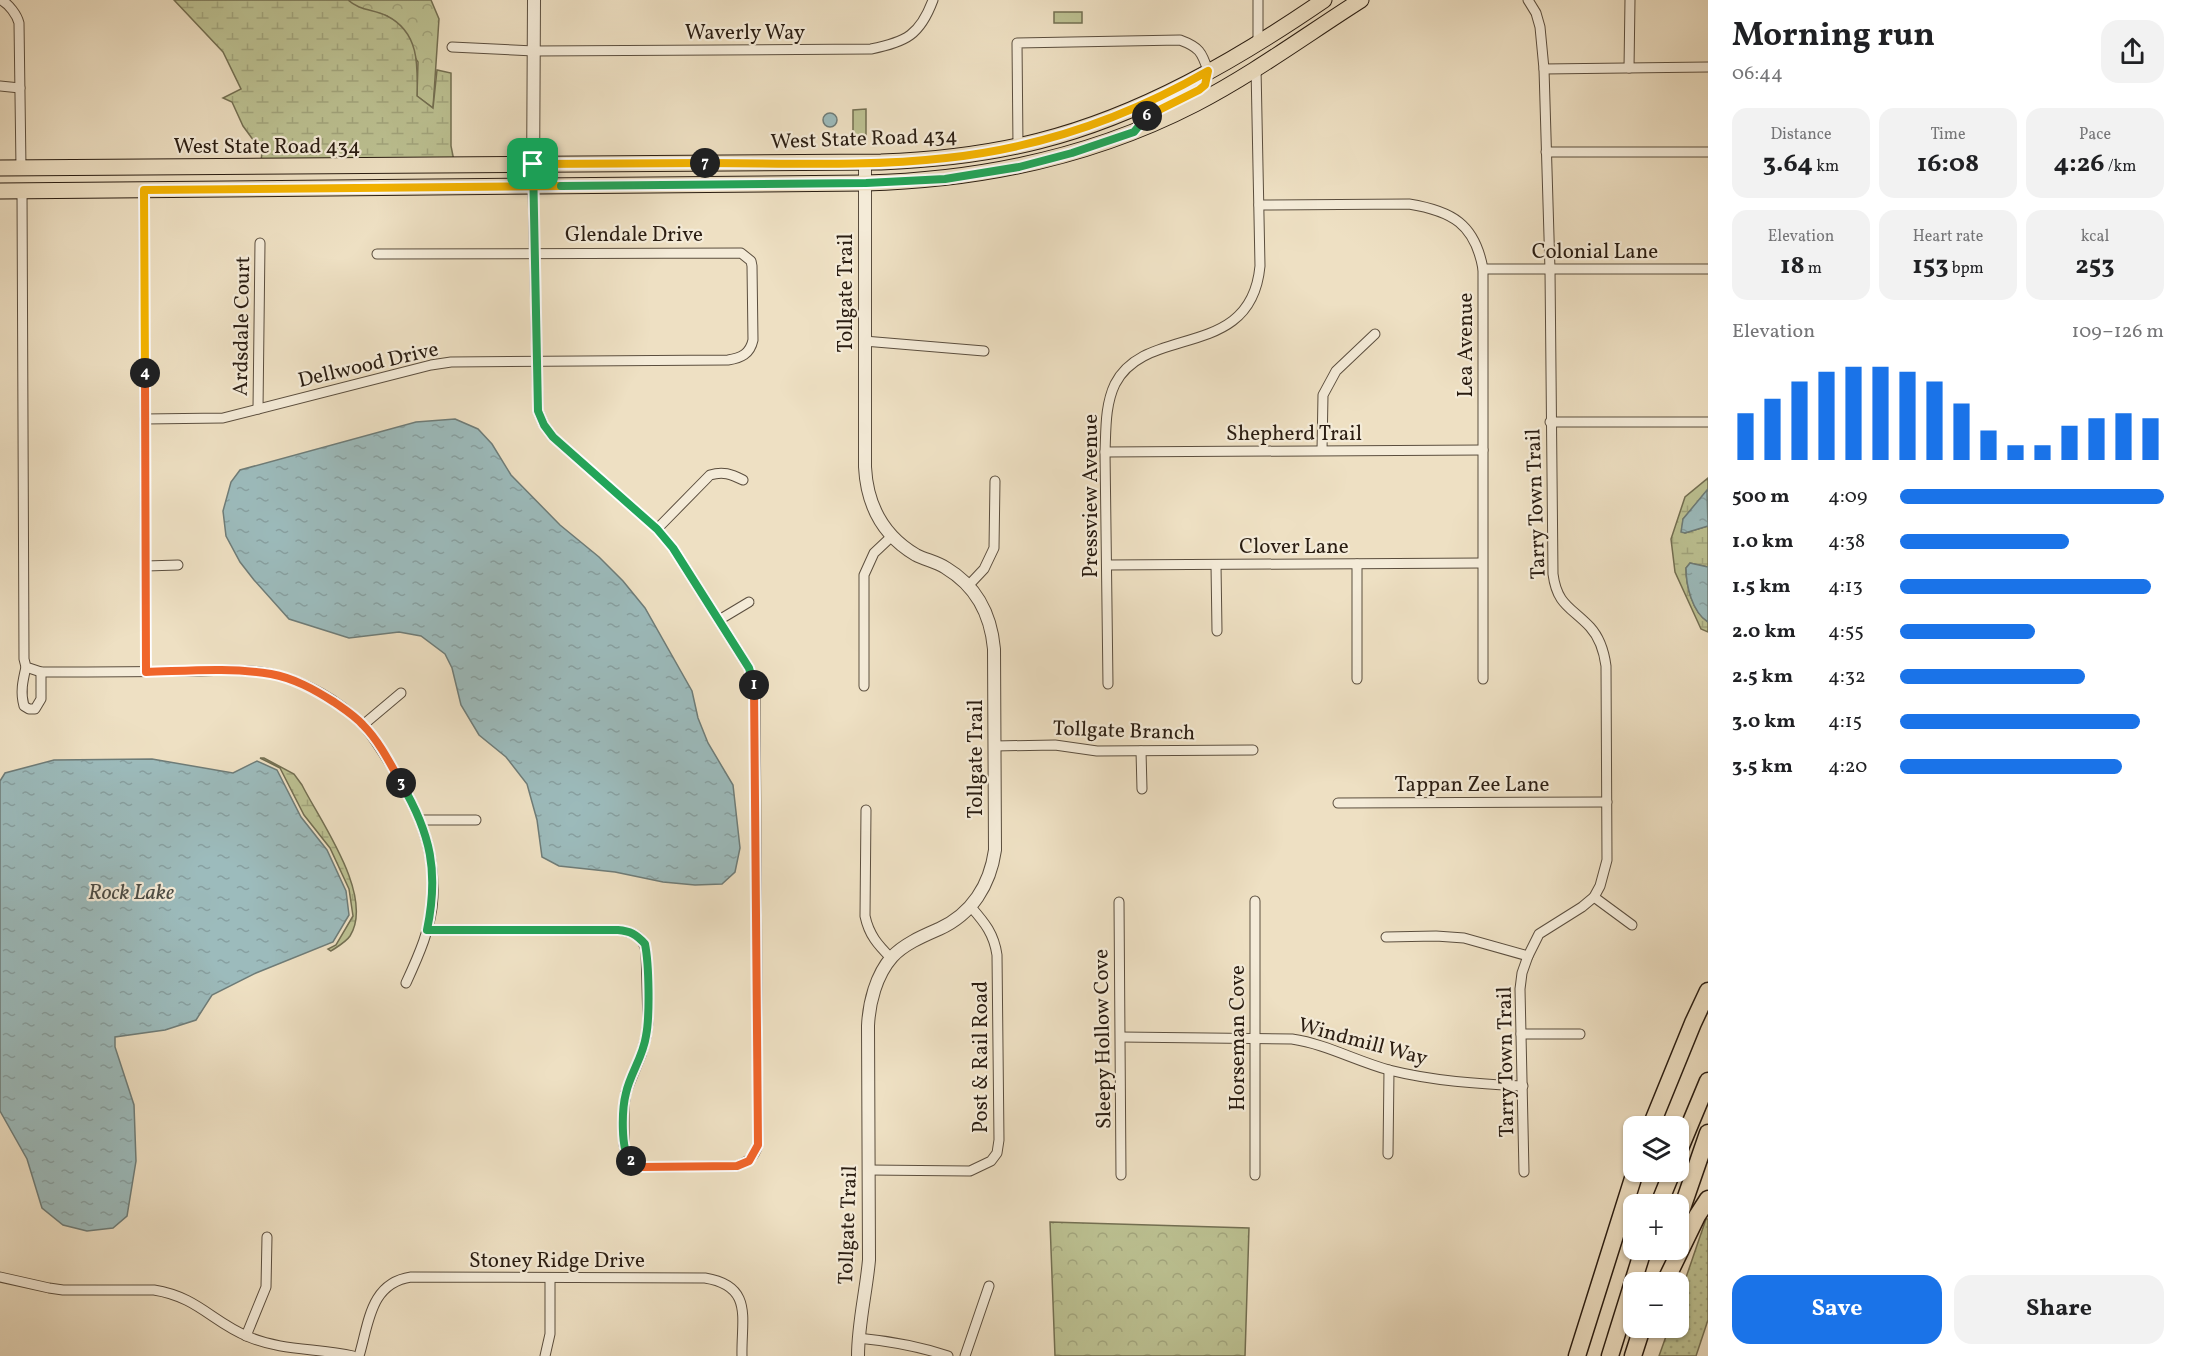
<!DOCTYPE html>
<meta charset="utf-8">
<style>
:root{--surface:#fff;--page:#f2f2f2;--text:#202124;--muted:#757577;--accent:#1a73e8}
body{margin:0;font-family:Vollkorn,serif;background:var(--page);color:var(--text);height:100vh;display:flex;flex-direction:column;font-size:22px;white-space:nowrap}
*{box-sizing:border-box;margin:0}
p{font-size:20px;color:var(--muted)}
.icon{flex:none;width:33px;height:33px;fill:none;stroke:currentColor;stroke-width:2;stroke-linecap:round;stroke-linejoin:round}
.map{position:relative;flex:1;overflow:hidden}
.side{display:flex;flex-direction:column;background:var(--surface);width:480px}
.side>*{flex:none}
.buttons{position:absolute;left:1623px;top:1116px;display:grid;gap:12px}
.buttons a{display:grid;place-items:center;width:66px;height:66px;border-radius:12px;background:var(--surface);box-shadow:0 2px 4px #0004;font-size:30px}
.pin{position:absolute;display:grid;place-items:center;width:51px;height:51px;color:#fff;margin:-26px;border-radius:12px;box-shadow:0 3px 9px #0006}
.km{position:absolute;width:30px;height:30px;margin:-15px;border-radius:50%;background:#222;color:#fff;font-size:16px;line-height:30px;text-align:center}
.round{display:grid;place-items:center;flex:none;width:63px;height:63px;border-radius:18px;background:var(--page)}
.head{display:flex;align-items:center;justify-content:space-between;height:102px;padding:0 24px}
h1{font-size:33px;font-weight:700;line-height:45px}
.metrics{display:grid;grid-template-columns:repeat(3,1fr);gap:9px;height:102px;padding:6px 24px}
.metrics div{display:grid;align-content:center;border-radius:15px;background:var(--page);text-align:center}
.metrics b{font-size:26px;font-weight:700}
.metrics small{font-size:16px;font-weight:400}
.metrics p{font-size:16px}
.chart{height:168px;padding:12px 24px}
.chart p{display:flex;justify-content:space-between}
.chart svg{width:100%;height:108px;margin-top:6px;stroke:var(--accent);stroke-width:6}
.cta{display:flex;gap:12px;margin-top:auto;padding:12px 24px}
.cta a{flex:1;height:69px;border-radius:18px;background:var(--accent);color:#fff;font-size:24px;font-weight:700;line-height:69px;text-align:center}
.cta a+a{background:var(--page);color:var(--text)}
ul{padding:0 24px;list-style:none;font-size:20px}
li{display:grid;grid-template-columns:96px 72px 1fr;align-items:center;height:45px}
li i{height:15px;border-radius:8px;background:var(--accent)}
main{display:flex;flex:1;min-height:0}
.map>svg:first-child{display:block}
.grass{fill:url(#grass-dots);stroke:#736f52;stroke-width:1.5}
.forest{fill:url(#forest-crowns);stroke:#736f52;stroke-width:1.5}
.wetland{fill:url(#wetland-marsh);stroke:#736f52;stroke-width:1.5}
.garden{fill:#bcc192;stroke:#736f52;stroke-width:1.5}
.water{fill:url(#water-ripples);stroke:#6e7c78;stroke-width:1.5}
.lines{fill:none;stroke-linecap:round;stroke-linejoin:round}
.minor-casing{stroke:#5b4e3e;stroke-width:11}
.tertiary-casing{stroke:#5b4e3e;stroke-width:14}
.primary-casing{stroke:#2a1d12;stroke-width:17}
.motorway-casing{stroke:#2a1d12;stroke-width:19}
.minor{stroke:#f4ebd8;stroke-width:9}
.tertiary{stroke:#f4ebd8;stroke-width:12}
.primary{stroke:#eee0c3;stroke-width:15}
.motorway{stroke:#eee0c3;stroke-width:16}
.split-1-casing{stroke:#fff;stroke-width:12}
.split-2-casing{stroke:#fff;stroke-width:12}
.split-3-casing{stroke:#fff;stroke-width:12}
.split-4-casing{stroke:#fff;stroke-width:12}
.split-5-casing{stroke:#fff;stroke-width:12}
.split-6-casing{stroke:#fff;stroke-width:12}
.split-7-casing{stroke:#fff;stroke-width:12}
.split-8-casing{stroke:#fff;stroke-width:12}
.split-1{stroke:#22a559;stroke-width:8}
.split-2{stroke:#f0652b;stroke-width:8}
.split-3{stroke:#22a559;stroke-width:8}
.split-4{stroke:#f0652b;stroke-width:8}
.split-5{stroke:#f5b400;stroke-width:8}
.split-6{stroke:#22a559;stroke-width:8}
.split-7{stroke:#f5b400;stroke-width:8}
.split-8{stroke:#f5b400;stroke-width:8}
.labels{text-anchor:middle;stroke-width:4.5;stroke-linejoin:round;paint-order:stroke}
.street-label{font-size:21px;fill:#2a1d12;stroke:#f4ebd8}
.water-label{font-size:22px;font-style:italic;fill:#4c4c45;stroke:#f4ebd8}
</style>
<main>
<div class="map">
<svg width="1708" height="1356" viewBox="0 0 1708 1356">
<defs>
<pattern id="grass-dots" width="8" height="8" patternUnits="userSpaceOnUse" patternTransform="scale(1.5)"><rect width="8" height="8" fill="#bcc192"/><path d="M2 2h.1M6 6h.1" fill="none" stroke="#a2a57d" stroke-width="1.8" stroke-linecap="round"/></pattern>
<pattern id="forest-crowns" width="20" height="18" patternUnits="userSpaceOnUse" patternTransform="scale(1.5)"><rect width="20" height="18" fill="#bcc192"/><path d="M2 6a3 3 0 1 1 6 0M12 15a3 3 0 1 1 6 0" fill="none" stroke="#a2a57d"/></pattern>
<pattern id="wetland-marsh" width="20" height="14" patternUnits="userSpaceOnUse" patternTransform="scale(1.5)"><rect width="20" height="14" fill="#bcc192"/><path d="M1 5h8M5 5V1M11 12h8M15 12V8" fill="none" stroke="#a2a57d"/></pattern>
<pattern id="water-ripples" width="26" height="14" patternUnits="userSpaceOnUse" patternTransform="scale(1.5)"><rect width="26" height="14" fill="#9cbbbc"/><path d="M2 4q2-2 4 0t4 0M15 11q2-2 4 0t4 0" fill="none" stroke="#87a0a1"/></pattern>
</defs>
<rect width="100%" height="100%" fill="#eee0c3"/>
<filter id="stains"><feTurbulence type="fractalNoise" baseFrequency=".00333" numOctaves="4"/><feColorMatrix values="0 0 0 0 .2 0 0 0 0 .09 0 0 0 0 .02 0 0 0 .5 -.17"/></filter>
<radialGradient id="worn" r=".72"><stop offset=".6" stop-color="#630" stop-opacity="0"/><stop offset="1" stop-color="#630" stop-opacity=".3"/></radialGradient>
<polygon class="grass" points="1706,1219 1708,1219 1708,1320 1696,1356 1659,1356 1669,1328 1678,1328 1679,1298"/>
<g class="forest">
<polygon points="348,0 431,0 439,19 433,108 417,96 418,62 387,16 357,8"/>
<polygon points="1050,1222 1249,1228 1245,1356 1055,1356"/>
</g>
<g class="wetland">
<path d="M174,0H348C360,11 374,9 387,16C419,32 418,65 417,96L433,108L437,70L451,73V146L454,161L261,162L262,152L243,126L232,102L223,98L241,89L223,52Z"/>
<path d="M1708,478V490L1683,519L1682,531L1685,533L1708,526V567L1690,563L1686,568C1686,585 1692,612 1708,622V632L1701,629L1675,572L1671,539L1685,497Z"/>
<path d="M260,758H264L294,774L302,785C320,821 375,896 350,936C346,942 337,947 331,951L328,949L336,945L353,916L349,889L330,848L304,815L280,768Z"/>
</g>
<g class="garden">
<rect x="1054" y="12" width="28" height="11"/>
<polygon points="866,109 866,138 853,138 853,110"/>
</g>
<g class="water">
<circle cx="830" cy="120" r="7"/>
<polygon points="455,419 478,429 492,444 511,475 560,525 599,557 623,581 645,608 692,691 698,718 708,743 733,785 740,848 735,872 722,884 695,885 663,882 615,872 559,866 542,857 537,820 527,784 506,757 479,735 461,705 452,668 445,654 421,636 399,632 349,638 289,619 254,580 240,562 226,536 223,511 231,482 240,470 416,422"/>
<polygon points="1707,490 1708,526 1685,533 1681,532 1683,519"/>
<path d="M1690,563L1708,567V622C1692,612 1686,585 1686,568Z"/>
<polygon points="152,759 233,773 257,761 277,770 301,817 327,850 346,891 349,915 333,942 256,973 212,995 196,1020 165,1030 115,1037 115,1047 134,1105 136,1161 127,1216 113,1228 87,1231 63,1225 42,1208 27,1159 0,1111 0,781 5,773 54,760"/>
</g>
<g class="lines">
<defs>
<g id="minor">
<path d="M1,0C9,4 17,15 19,23L21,168"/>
<polyline points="1258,0 1258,42"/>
<path d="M452,47L534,51L871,49C906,42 920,35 933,0"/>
<polyline points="1629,68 1630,0"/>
<polyline points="1544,69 1708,67"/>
<polyline points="0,86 20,88"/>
<path d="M1018,146L1017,43L1180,40C1199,47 1202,52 1208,71"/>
<polyline points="1546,152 1708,152"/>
<polyline points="144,190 146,671"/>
<path d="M22,191L24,659L26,667L41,672C90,672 138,672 186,671C214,671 245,668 272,674C305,681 339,701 362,724C374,736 382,752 391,765C417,809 435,844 433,897C432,926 418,957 406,983"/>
<path d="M1259,205L1409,204C1452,211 1475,224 1483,269V679"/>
<polyline points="1483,269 1708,269"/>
<polyline points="864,341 984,351"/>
<polyline points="258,409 260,243"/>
<path d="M145,419L223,418L431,365L451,362L728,360C741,358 750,354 753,340L752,266L751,261L741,253L377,254"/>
<polyline points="1550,422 1708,422"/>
<polyline points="1322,450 1323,395 1336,371 1375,334"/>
<polyline points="1105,452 1483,450"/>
<path d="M657,529L710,475C723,471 731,474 743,480"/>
<polyline points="1357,564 1357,679"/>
<polyline points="1107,565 1482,563"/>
<polyline points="1216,565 1217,631"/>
<polyline points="146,566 178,565"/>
<polyline points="968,586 984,569 994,548 995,481"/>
<polyline points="719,620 749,602"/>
<path d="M26,667C23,680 20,692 24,706L29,709H35L41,699V672"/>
<path d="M1108,684L1105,452C1106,429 1105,405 1115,384C1146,323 1251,362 1260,266L1256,68"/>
<polyline points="864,686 864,575 874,553 891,537"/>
<polyline points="363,725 401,693"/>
<polyline points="995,746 1055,745 1097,751 1253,750"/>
<polyline points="1141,751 1142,789"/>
<polyline points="1338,803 1607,802"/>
<path d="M866,810L865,916C869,935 878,945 891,958"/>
<polyline points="421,820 476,820"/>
<polyline points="1594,897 1632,925"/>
<polyline points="1255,901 1255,1175"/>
<polyline points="1119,902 1121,1175"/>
<path d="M427,930H618C633,932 643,936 646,951L648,1023L646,1037L641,1055L626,1092L624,1106V1145L627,1157L635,1165L642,1167L737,1166C749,1161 754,1157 758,1145L755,686L749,668L673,548L657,529L553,437L544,425L538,411L533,187"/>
<polyline points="1386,937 1436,936 1464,938 1528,956"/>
<polyline points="1521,1034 1580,1034"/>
<path d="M1121,1037L1292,1039C1326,1044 1356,1061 1389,1070C1433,1081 1478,1084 1523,1086"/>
<polyline points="1388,1154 1389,1070"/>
<path d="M869,1170L970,1171L991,1161L997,1153L999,1140L997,955C994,934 985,923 971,907"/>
<path d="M1524,1172L1520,989L1522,973L1528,956L1539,934L1582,907L1594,897L1600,886L1607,860L1606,666C1604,651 1600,638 1590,627C1571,607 1557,605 1553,574L1550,270L1544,69L1540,27L1536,13L1528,0"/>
<path d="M0,1277L49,1288L63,1290H154C198,1297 212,1322 249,1337C282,1351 318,1348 353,1356"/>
<polyline points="246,1336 266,1287 267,1237"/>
<path d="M858,1338C889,1341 918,1346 948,1356"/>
<path d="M359,1356C369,1323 370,1283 411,1277L705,1278C754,1286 741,1319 742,1356"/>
<polyline points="545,1356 550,1334 550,1278"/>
<polyline points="965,1356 989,1286"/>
</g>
<g id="tertiary">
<polyline points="533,187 534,0"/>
<path d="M858,1356C858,1324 866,1293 869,1260L868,1026C869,1003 876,975 892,957C904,944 923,936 939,929C972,914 990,885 995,850L994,649C991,615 976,586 946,568C937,562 926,560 916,555C882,535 867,505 865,467V162"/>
</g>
<g id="primary">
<path d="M0,168L881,162C935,160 988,154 1039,141C1142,115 1238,59 1324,0"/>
<path d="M0,191L866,183C981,180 1092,157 1195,104C1253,74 1306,35 1361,0"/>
</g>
<g id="motorway">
<polyline points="1651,1126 1693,1023 1708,991"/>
<polyline points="1678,1153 1708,1081"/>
<polyline points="1659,1204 1672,1172"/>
<polyline points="1678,1220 1708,1133"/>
<polyline points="1665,1282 1697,1216 1708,1199"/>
<polyline points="1577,1356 1635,1172"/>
<polyline points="1610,1356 1643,1250"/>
<polyline points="1633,1356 1642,1328"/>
</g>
</defs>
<use href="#minor" class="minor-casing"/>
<use href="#tertiary" class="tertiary-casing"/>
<use href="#primary" class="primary-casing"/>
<use href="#motorway" class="motorway-casing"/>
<use href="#minor" class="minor"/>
<use href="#tertiary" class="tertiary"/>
<use href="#primary" class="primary"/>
<use href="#motorway" class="motorway"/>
</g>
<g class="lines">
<defs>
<polyline id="split-1" points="533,164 538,411 544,425 553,437 657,529 673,548 749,668 754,685"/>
<polyline id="split-2" points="631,1161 642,1167 737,1166 749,1161 758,1145 754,685"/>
<path id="split-3" d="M401,783C431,834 439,872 427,930H618C630,931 636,934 645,944C649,964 650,1016 646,1036C643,1057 630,1074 626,1093C622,1108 620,1151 631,1161"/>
<path id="split-4" d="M145,373L146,672C186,671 230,667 271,674C294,678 315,690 334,702C344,709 355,716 363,725C379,741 390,763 401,783"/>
<polyline id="split-5" points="145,373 144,190 561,186"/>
<polyline id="split-6" points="561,186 866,183 945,179 1019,167 1072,153 1134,132 1147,116"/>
<path id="split-7" d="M705,163C785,163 867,167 946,158C1039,148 1128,117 1208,71L1205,85L1199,90L1147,116"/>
<polyline id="split-8" points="533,164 705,163"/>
</defs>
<use href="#split-1" class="split-1-casing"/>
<use href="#split-2" class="split-2-casing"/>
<use href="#split-3" class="split-3-casing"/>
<use href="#split-4" class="split-4-casing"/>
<use href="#split-5" class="split-5-casing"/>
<use href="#split-6" class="split-6-casing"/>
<use href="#split-7" class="split-7-casing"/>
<use href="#split-8" class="split-8-casing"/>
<use href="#split-1" class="split-1"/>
<use href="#split-2" class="split-2"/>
<use href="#split-3" class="split-3"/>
<use href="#split-4" class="split-4"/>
<use href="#split-5" class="split-5"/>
<use href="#split-6" class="split-6"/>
<use href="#split-7" class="split-7"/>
<use href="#split-8" class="split-8"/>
</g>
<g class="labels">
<g class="street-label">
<text x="745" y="39">Waverly Way</text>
<text transform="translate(864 138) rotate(-2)" y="7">West State Road 434</text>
<text x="267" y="153">West State Road 434</text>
<text x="634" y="241">Glendale Drive</text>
<text x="1595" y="258">Colonial Lane</text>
<text transform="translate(845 293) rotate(-90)" y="7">Tollgate Trail</text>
<text transform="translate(241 326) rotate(-89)" y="7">Ardsdale Court</text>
<text transform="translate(1465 345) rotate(-90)" y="7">Lea Avenue</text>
<text transform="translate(368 364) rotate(-13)" y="7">Dellwood Drive</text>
<text x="1294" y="440">Shepherd Trail</text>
<text transform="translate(1090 496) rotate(-90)" y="7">Pressview Avenue</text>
<text transform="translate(1535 504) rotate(-92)" y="7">Tarry Town Trail</text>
<text x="1294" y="553">Clover Lane</text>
<text transform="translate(1124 730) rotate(2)" y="7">Tollgate Branch</text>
<text transform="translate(975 759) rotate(-90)" y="7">Tollgate Trail</text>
<text x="1472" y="791">Tappan Zee Lane</text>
<text transform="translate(1237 1038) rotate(-90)" y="7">Horseman Cove</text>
<text transform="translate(1102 1039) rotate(-91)" y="7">Sleepy Hollow Cove</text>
<text transform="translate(1363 1041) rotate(15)" y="7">Windmill Way</text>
<text transform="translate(980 1057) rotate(-90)" y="7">Post &amp; Rail Road</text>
<text transform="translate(1505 1062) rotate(-91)" y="7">Tarry Town Trail</text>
<text transform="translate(847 1225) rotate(-88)" y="7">Tollgate Trail</text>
<text x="557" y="1267">Stoney Ridge Drive</text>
</g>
<g class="water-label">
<text x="131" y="899">Rock Lake</text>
</g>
</g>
<rect width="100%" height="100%" filter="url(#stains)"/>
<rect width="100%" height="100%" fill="url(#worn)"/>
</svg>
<div class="buttons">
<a><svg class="icon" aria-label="layers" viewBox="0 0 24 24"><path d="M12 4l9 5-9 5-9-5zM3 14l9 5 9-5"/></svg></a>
<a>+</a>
<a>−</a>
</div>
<div class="pin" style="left:533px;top:164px;background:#1e9e55"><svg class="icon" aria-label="arrive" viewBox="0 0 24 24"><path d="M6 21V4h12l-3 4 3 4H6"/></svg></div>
<b class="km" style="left:754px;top:685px">1</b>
<b class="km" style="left:631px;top:1161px">2</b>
<b class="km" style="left:401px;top:783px">3</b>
<b class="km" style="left:145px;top:373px">4</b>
<b class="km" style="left:1147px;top:116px">6</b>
<b class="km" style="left:705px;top:163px">7</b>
</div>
<section class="side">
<div class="head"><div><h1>Morning run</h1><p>06:44</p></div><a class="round"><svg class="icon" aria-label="share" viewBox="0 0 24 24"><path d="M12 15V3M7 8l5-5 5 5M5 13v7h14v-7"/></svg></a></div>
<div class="metrics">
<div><p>Distance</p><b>3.64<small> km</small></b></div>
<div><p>Time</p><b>16:08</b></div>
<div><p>Pace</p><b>4:26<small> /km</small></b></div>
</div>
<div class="metrics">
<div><p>Elevation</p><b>18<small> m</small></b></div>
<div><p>Heart rate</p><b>153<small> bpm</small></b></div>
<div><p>kcal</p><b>253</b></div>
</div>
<div class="chart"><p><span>Elevation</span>109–126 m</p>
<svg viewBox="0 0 160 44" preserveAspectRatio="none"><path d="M5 44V25M15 44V19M25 44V12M35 44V8M45 44V6M55 44V6M65 44V8M75 44V12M85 44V21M95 44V32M105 44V38M115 44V38M125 44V30M135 44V27M145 44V25M155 44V27"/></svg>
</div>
<ul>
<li><b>500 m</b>4:09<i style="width:100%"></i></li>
<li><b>1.0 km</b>4:38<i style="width:64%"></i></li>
<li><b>1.5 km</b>4:13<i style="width:95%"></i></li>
<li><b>2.0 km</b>4:55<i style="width:51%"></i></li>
<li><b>2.5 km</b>4:32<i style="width:70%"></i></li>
<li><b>3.0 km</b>4:15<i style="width:91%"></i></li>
<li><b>3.5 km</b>4:20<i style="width:84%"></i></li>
</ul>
<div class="cta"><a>Save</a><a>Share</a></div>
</section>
</main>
